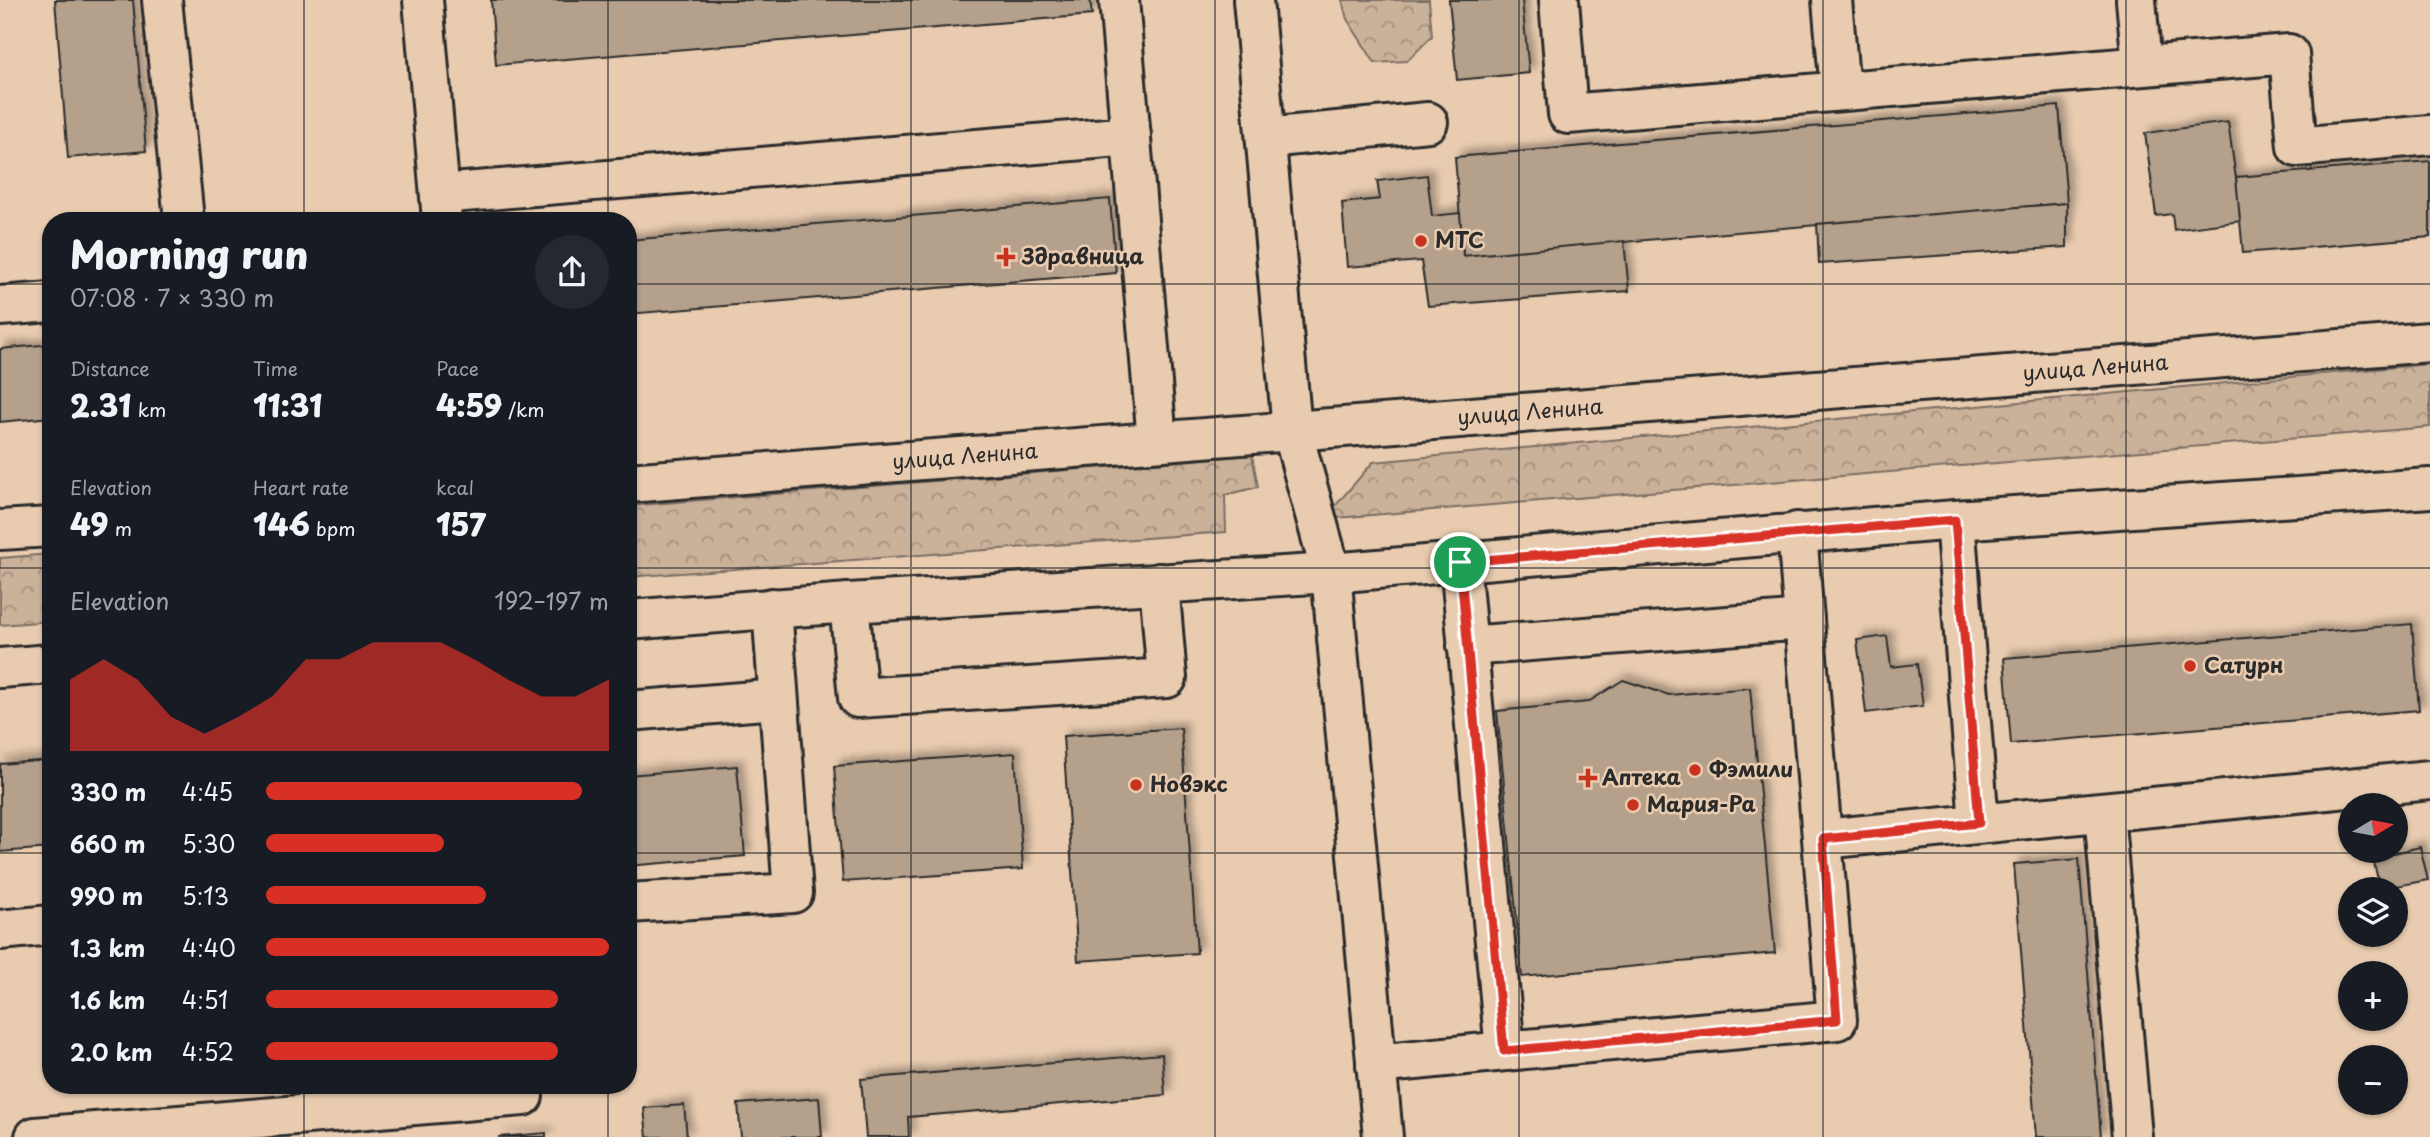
<!DOCTYPE html>
<meta charset="utf-8">
<style>
:root{--surface:#171b24;--page:#242831;--text:#f1f3f6;--muted:#9ea1a6;--accent:#d93025}
body{margin:0;font-family:"Playpen Sans",sans-serif;background:var(--page);color:var(--text);height:100vh;display:flex;flex-direction:column;font-size:26px;white-space:nowrap}
*{box-sizing:border-box;margin:0}
p{font-size:23px;color:var(--muted)}
.icon{flex:none;width:38px;height:38px;fill:none;stroke:currentColor;stroke-width:2;stroke-linecap:round;stroke-linejoin:round}
.map{position:relative;flex:1;overflow:hidden}
.details{position:absolute;left:42px;top:212px;width:595px;height:882px;display:flex;flex-direction:column;background:var(--surface);border-radius:28px;box-shadow:0 2px 5px #0004}
.details>*{flex:none}
.needle{width:46px;rotate:80deg}
.buttons{position:absolute;left:2338px;top:793px;display:grid;gap:14px}
.buttons a{display:grid;place-items:center;width:70px;height:70px;border-radius:50%;background:var(--surface);box-shadow:0 2px 5px #0004;font-size:35px}
.pin{position:absolute;display:grid;place-items:center;width:60px;height:60px;color:#fff;margin:-30px;border:4px solid #fff;border-radius:50%;box-shadow:0 2px 7px #0007}
.round{display:grid;place-items:center;flex:none;width:74px;height:74px;border-radius:37px;background:var(--page)}
.summary{display:flex;align-items:center;justify-content:space-between;height:119px;padding:0 28px}
h1{font-size:38px;font-weight:800;line-height:52px}
.stats{display:grid;grid-template-columns:repeat(3,1fr);gap:10px;height:119px;padding:7px 28px}
.stats div{display:grid;align-content:center}
.stats b{font-size:30px;font-weight:800}
.stats small{font-size:19px;font-weight:400}
.stats p{font-size:19px}
.chart{height:196px;padding:14px 28px}
.chart p{display:flex;justify-content:space-between}
.chart svg{width:100%;height:126px;margin-top:7px;fill:var(--accent);opacity:.7}
ul{padding:0 28px;list-style:none;font-size:23px}
li{display:grid;grid-template-columns:112px 84px 1fr;align-items:center;height:52px}
li i{height:18px;border-radius:9px;background:var(--accent)}
.map>svg:first-child{display:block}
.forest{fill:url(#forest-crowns);stroke:#7a6e62;stroke-width:2}
.building{fill:#b4a08b;stroke:#2b2b2b;stroke-width:2;filter:url(#shadow)}
.lines{fill:none;stroke-linecap:round;stroke-linejoin:round}
.minor-casing{stroke:#2b2b2b;stroke-width:44}
.minor{stroke:#e9ccb0;stroke-width:38}
.route-casing{stroke:#fff;stroke-width:14}
.route{stroke:#d93025;stroke-width:9}
.grid{fill:none;stroke:#2b2b2b;stroke-width:2;stroke-opacity:0.55}
.poi-dot{fill:#c8321e;stroke:#e9ccb0;stroke-width:2.5}
.labels{text-anchor:middle;stroke-width:5;stroke-linejoin:round;paint-order:stroke}
.poi-label{font-size:21px;font-weight:bold;fill:#2b2b2b;stroke:#e9ccb0;text-anchor:start}
.street-label{font-size:21px;fill:#2b2b2b;stroke:#e9ccb0}
</style>
<div class="map">
<svg width="2430" height="1137" viewBox="0 0 2430 1137">
<defs>
<pattern id="forest-crowns" width="20" height="18" patternUnits="userSpaceOnUse" patternTransform="scale(1.75)"><rect width="20" height="18" fill="#cab19a"/><path d="M2 6a3 3 0 1 1 6 0M12 15a3 3 0 1 1 6 0" fill="none" stroke="#a4907e"/></pattern>
<filter id="shadow"><feDropShadow dx="6" dy="-6" stdDeviation="3.5" flood-color="#0004"/></filter>
</defs>
<rect width="100%" height="100%" fill="#e9ccb0"/>
<filter id="ink" filterUnits="userSpaceOnUse"><feTurbulence type="fractalNoise" baseFrequency=".0143" numOctaves="2"/><feDisplacementMap in="SourceGraphic" scale="14" xChannelSelector="R" yChannelSelector="G"/><feConvolveMatrix kernelMatrix="1 2 1 2 8 2 1 2 1" color-interpolation-filters="sRGB"/></filter>
<g filter="url(#ink)">
<g class="forest">
<polygon points="1342,0 1429,0 1432,36 1407,61 1375,63 1347,19"/>
<polygon points="2430,364 2430,427 1324,519 1373,462"/>
<polygon points="1252,455 1258,487 1225,495 1226,532 628,577 628,506"/>
<polygon points="51,554 51,621 0,625 0,558"/>
</g>
<g class="building">
<polygon points="55,0 133,0 146,151 68,158"/>
<polygon points="491,0 1090,0 1092,15 496,65"/>
<polygon points="1449,0 1522,0 1529,73 1457,80"/>
<polygon points="2059,106 2067,203 1463,256 1455,157"/>
<polygon points="2228,122 2242,221 2174,230 2172,214 2156,216 2145,133"/>
<polygon points="2430,161 2430,237 2243,253 2236,177"/>
<polygon points="1427,175 1432,216 1460,213 1463,256 1624,241 1629,291 1428,306 1421,261 1347,267 1342,203 1380,199 1377,181"/>
<polygon points="1110,199 1116,273 628,314 628,240"/>
<polygon points="2067,203 2067,247 1819,264 1817,224"/>
<polygon points="51,344 51,417 0,422 0,349"/>
<polygon points="2412,624 2419,710 2011,744 2004,658"/>
<polygon points="1887,636 1891,667 1917,664 1923,706 1866,713 1857,640"/>
<polygon points="1623,680 1669,695 1750,688 1775,953 1522,977 1497,711 1588,702"/>
<polygon points="1181,728 1197,953 1078,961 1063,736"/>
<polygon points="1015,753 1023,869 843,882 834,766"/>
<polygon points="51,760 51,848 0,852 0,764"/>
<polygon points="737,766 745,856 628,866 628,775"/>
<polygon points="2420,847 2428,880 2380,889 2373,858"/>
<polygon points="2079,859 2101,1137 2036,1137 2014,864"/>
<polygon points="1162,1054 1165,1095 908,1117 909,1137 866,1137 861,1079"/>
<polygon points="819,1098 822,1137 741,1137 738,1104"/>
<polygon points="684,1105 687,1137 647,1137 644,1108"/>
<polygon points="546,1133 546,1137 498,1137"/>
</g>
<g class="lines">
<defs>
<g id="minor">
<polyline points="162,0 184,220"/>
<polyline points="423,0 442,220"/>
<polyline points="1119,0 1157,441"/>
<polyline points="1253,0 1292,430 1331,573 1383,1137"/>
<polyline points="1559,0 1568,114 2289,54 2297,147 2430,135"/>
<polyline points="1832,0 1840,91"/>
<polyline points="2136,0 2142,66"/>
<polyline points="1266,138 1428,122"/>
<polyline points="440,194 1131,136"/>
<polyline points="0,306 51,302"/>
<path id="s1" d="M628,483L2430,342"/>
<polyline points="1955,520 1979,823"/>
<polyline points="0,530 51,527"/>
<polyline points="1797,532 1804,620"/>
<polyline points="1460,562 1505,1051 1837,1020 1804,620 1467,646"/>
<polyline points="849,603 858,698 1167,678 1159,583"/>
<polyline points="628,620 849,603 1331,573 1955,520 2430,488"/>
<polyline points="0,668 51,664"/>
<polyline points="628,711 778,699"/>
<polyline points="2104,812 2132,1137"/>
<polyline points="1823,839 2430,780"/>
<polyline points="628,903 793,893 772,608"/>
<polyline points="0,930 51,925"/>
<polyline points="1376,1064 1505,1051"/>
<polyline points="35,1137 523,1096"/>
</g>
</defs>
<use href="#minor" class="minor-casing"/>
<use href="#minor" class="minor"/>
</g>
</g>
<g class="lines" filter="url(#ink)">
<defs>
<polygon id="route" points="1955,520 1979,823 1823,839 1837,1020 1504,1051 1460,562"/>
</defs>
<use href="#route" class="route-casing"/>
<use href="#route" class="route"/>
</g>
<path class="grid" d="M304,0V220M608,0V220M911,0V1137M1215,0V1137M1519,0V1137M1823,0V1137M2126,0V1137M0,284H51M628,284H2430M0,568H51M628,568H2430M0,853H51M628,853H2430M304,1085V1137M608,1085V1137"/>
<g class="poi-dot">
<circle cx="1421" cy="241" r="7"/>
<path d="M1002.5 246.5h7v7h7v7h-7v7h-7v-7h-7v-7h7z"/>
<circle cx="2190" cy="666" r="7"/>
<circle cx="1695" cy="770" r="7"/>
<path d="M1584.5 767.5h7v7h7v7h-7v7h-7v-7h-7v-7h7z"/>
<circle cx="1136" cy="785" r="7"/>
<circle cx="1633" cy="805" r="7"/>
</g>
<g class="labels">
<g class="poi-label">
<text x="1435" y="248">МТС</text>
<text x="1022" y="264">Здравница</text>
<text x="2204" y="673">Сатурн</text>
<text x="1709" y="777">Фэмили</text>
<text x="1602" y="785">Аптека</text>
<text x="1150" y="792">Новэкс</text>
<text x="1647" y="812">Мария-Ра</text>
</g>
<g class="street-label">
<text dy="7" stroke="none"><textPath href="#s1" startOffset="1472">улица Ленина</textPath></text>
<text dy="7" stroke="none"><textPath href="#s1" startOffset="905">улица Ленина</textPath></text>
<text dy="7" stroke="none"><textPath href="#s1" startOffset="338">улица Ленина</textPath></text>
</g>
</g>
</svg>
<div class="buttons">
<a><svg class="needle" viewBox="-14 -14 28 28"><path d="M0-13l5 13h-10z" fill="#e53935"/><path d="M0 13l5-13h-10z" fill="#9ea1a6"/></svg></a>
<a><svg class="icon" aria-label="layers" viewBox="0 0 24 24"><path d="M12 4l9 5-9 5-9-5zM3 14l9 5 9-5"/></svg></a>
<a>+</a>
<a>−</a>
</div>
<div class="pin" style="left:1460px;top:562px;background:#1e9e55"><svg class="icon" aria-label="arrive" viewBox="0 0 24 24"><path d="M6 21V4h12l-3 4 3 4H6"/></svg></div>
<section class="details">
<div class="summary"><div><h1>Morning run</h1><p>07:08 · 7 × 330 m</p></div><a class="round"><svg class="icon" aria-label="share" viewBox="0 0 24 24"><path d="M12 15V3M7 8l5-5 5 5M5 13v7h14v-7"/></svg></a></div>
<div class="stats">
<div><p>Distance</p><b>2.31<small> km</small></b></div>
<div><p>Time</p><b>11:31</b></div>
<div><p>Pace</p><b>4:59<small> /km</small></b></div>
</div>
<div class="stats">
<div><p>Elevation</p><b>49<small> m</small></b></div>
<div><p>Heart rate</p><b>146<small> bpm</small></b></div>
<div><p>kcal</p><b>157</b></div>
</div>
<div class="chart"><p><span>Elevation</span>192–197 m</p>
<svg viewBox="0 0 160 44" preserveAspectRatio="none"><path d="M0 44V19L10 12L20 19L30 32L40 38L50 32L60 25L70 12L80 12L90 6L100 6L110 6L120 12L130 19L140 25L150 25L160 19V44z"/></svg>
</div>
<ul>
<li><b>330 m</b>4:45<i style="width:92%"></i></li>
<li><b>660 m</b>5:30<i style="width:52%"></i></li>
<li><b>990 m</b>5:13<i style="width:64%"></i></li>
<li><b>1.3 km</b>4:40<i style="width:100%"></i></li>
<li><b>1.6 km</b>4:51<i style="width:85%"></i></li>
<li><b>2.0 km</b>4:52<i style="width:85%"></i></li>
</ul>
</section>
</div>
